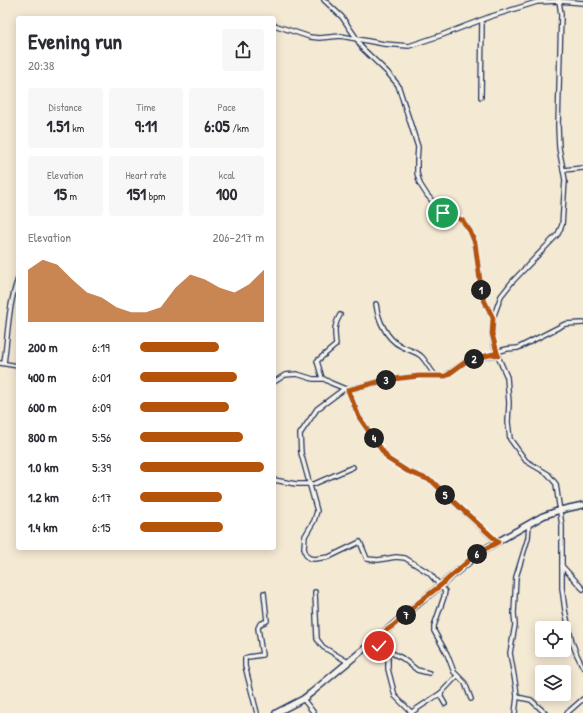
<!DOCTYPE html>
<meta charset="utf-8">
<style>
:root{--surface:#fff;--page:#f7f7f7;--text:#2b2b33;--muted:#7c7c81;--accent:#b45309}
body{margin:0;font-family:"Patrick Hand",sans-serif;background:var(--page);color:var(--text);height:100vh;display:flex;flex-direction:column;font-size:15px;white-space:nowrap}
*{box-sizing:border-box;margin:0}
p{font-size:13px;color:var(--muted)}
.icon{flex:none;width:22px;height:22px;fill:none;stroke:currentColor;stroke-width:2;stroke-linecap:round;stroke-linejoin:round}
.map{position:relative;flex:1;overflow:hidden}
.side{position:absolute;left:16px;top:16px;width:260px;height:534px;display:flex;flex-direction:column;background:var(--surface);border-radius:4px;box-shadow:0 2px 10px #0003}
.side>*{flex:none}
.fabs{position:absolute;left:535px;top:621px;display:grid;gap:8px}
.fabs a{display:grid;place-items:center;width:36px;height:36px;border-radius:4px;background:var(--surface);box-shadow:0 2px 10px #0003;font-size:20px}
.pin{position:absolute;display:grid;place-items:center;width:34px;height:34px;color:#fff;margin:-17px;border:2px solid #fff;border-radius:50%;box-shadow:0 1px 4px #0007}
.km{position:absolute;width:20px;height:20px;margin:-10px;border-radius:50%;background:#222;color:#fff;font-size:11px;line-height:20px;text-align:center}
.round{display:grid;place-items:center;flex:none;width:42px;height:42px;border-radius:4px;background:var(--page)}
.headline{display:flex;align-items:center;justify-content:space-between;height:68px;padding:0 12px}
h1{font-size:22px;font-weight:700;line-height:30px}
.metrics{display:grid;grid-template-columns:repeat(3,1fr);gap:6px;height:68px;padding:4px 12px}
.metrics div{display:grid;align-content:center;border-radius:4px;background:var(--page);text-align:center}
.metrics b{font-size:17px;font-weight:700}
.metrics small{font-size:11px;font-weight:400}
.metrics p{font-size:11px}
.chart{height:112px;padding:8px 12px}
.chart p{display:flex;justify-content:space-between}
.chart svg{width:100%;height:72px;margin-top:4px;fill:var(--accent);opacity:.7}
ul{padding:0 12px;list-style:none;font-size:13px}
li{display:grid;grid-template-columns:64px 48px 1fr;align-items:center;height:30px}
li i{height:10px;border-radius:5px;background:var(--accent)}
.map>svg:first-child{display:block}
.lines{fill:none;stroke-linecap:round;stroke-linejoin:round}
.minor-casing{stroke:#1b2f5e;stroke-width:6}
.secondary-casing{stroke:#1b2f5e;stroke-width:8}
.minor{stroke:#f7f3e8;stroke-width:3.5}
.secondary{stroke:#f7f3e8;stroke-width:5}
.route-casing{stroke:#fff;stroke-width:8}
.route{stroke:#b45309;stroke-width:5}
</style>
<div class="map">
<svg width="583" height="713" viewBox="0 0 583 713">
<rect width="100%" height="100%" fill="#f4e9d3"/>
<filter id="ink" filterUnits="userSpaceOnUse"><feTurbulence type="fractalNoise" baseFrequency=".025" numOctaves="2"/><feDisplacementMap in="SourceGraphic" scale="8" xChannelSelector="R" yChannelSelector="G"/><feConvolveMatrix kernelMatrix="1 2 1 2 8 2 1 2 1" color-interpolation-filters="sRGB"/></filter>
<g filter="url(#ink)">
<g class="lines">
<defs>
<g id="minor">
<polyline points="324,0 342,17 357,39 362,48 388,73 398,85 418,147 417,161 417,173 420,184 427,195 443,213 462,220 470,231 475,243 482,296 493,318 492,334 496,352 507,377 509,403 508,422 510,439 526,461 548,474 556,484 562,526 562,588 565,610 572,642 577,655 583,667"/>
<polyline points="274,25 310,37 319,38 341,36 384,44 409,46 442,35 489,17 537,2 559,1 583,3"/>
<polyline points="481,97 482,20"/>
<polyline points="563,170 583,168"/>
<path d="M376,304C378,319 386,339 401,346C407,350 415,351 421,356C427,362 430,370 436,376"/>
<polyline points="493,318 501,296 512,282 558,234 562,225 565,180 559,148 558,126 561,15 559,0"/>
<polyline points="496,352 507,349 518,348 565,324 583,323"/>
<polyline points="0,363 18,366"/>
<path d="M4,363C8,335 8,306 18,279"/>
<path d="M322,378L317,361L336,345C335,333 333,326 340,315"/>
<polyline points="274,382 285,375 297,374 313,379 324,379 331,383 348,390 385,380 419,376 445,376 468,360 495,355 498,356"/>
<polyline points="344,389 317,409 300,434 301,453 317,511 314,521 305,536 304,548 306,555 309,558 314,559 329,557 360,542 367,559 378,560 396,557 405,558 429,573 445,591 444,597 434,626 434,631 447,654 454,672 465,683 471,699"/>
<polyline points="348,390 359,417 388,459 407,471 432,481 444,493 497,542"/>
<polyline points="274,480 296,484 314,484 353,467"/>
<polyline points="562,566 583,589"/>
<polyline points="315,592 317,639 323,647 348,662"/>
<polyline points="373,640 377,645 389,649 392,653 402,658 417,670 429,673"/>
<polyline points="383,648 388,659 388,669 395,696 412,713"/>
<polyline points="517,697 531,700 545,713"/>
<polyline points="303,699 314,713"/>
<polyline points="445,704 441,697 441,693 457,676"/>
<polyline points="412,712 441,693"/>
<polyline points="257,713 245,666 245,658 248,657 262,655 258,628 260,624 267,621 264,593"/>
<polyline points="515,713 517,697 516,687 510,653 515,625 514,613 516,577 528,538 529,524"/>
<polyline points="567,713 583,699"/>
</g>
<polyline id="secondary" points="276,713 303,699 311,693 483,550 543,516 560,510 583,505"/>
</defs>
<use href="#minor" class="minor-casing"/>
<use href="#secondary" class="secondary-casing"/>
<use href="#minor" class="minor"/>
<use href="#secondary" class="secondary"/>
</g>
</g>
<g class="lines" filter="url(#ink)">
<defs>
<polyline id="route" points="379,646 373,640 394,625 418,603 441,585 476,554 498,542 444,493 432,481 407,471 388,459 359,417 348,390 385,380 419,376 446,376 468,360 494,354 498,356 492,334 493,318 482,296 475,243 470,231 462,220 443,213"/>
</defs>
<use href="#route" class="route-casing"/>
<use href="#route" class="route"/>
</g>
</svg>
<div class="fabs">
<a><svg class="icon" aria-label="locate" viewBox="0 0 24 24"><circle cx="12" cy="12" r="6"/><path d="M12 2v4M12 18v4M2 12h4M18 12h4"/></svg></a>
<a><svg class="icon" aria-label="layers" viewBox="0 0 24 24"><path d="M12 4l9 5-9 5-9-5zM3 14l9 5 9-5"/></svg></a>
</div>
<div class="pin" style="left:443px;top:213px;background:#1e9e55"><svg class="icon" aria-label="arrive" viewBox="0 0 24 24"><path d="M6 21V4h12l-3 4 3 4H6"/></svg></div>
<div class="pin" style="left:379px;top:646px;background:#d93025"><svg class="icon" aria-label="check" viewBox="0 0 24 24"><path d="M5 12l5 5 9-10"/></svg></div>
<b class="km" style="left:481px;top:290px">1</b>
<b class="km" style="left:474px;top:359px">2</b>
<b class="km" style="left:386px;top:380px">3</b>
<b class="km" style="left:374px;top:438px">4</b>
<b class="km" style="left:445px;top:495px">5</b>
<b class="km" style="left:477px;top:554px">6</b>
<b class="km" style="left:406px;top:615px">7</b>
<section class="side">
<div class="headline"><div><h1>Evening run</h1><p>20:38</p></div><a class="round"><svg class="icon" aria-label="share" viewBox="0 0 24 24"><path d="M12 15V3M7 8l5-5 5 5M5 13v7h14v-7"/></svg></a></div>
<div class="metrics">
<div><p>Distance</p><b>1.51<small> km</small></b></div>
<div><p>Time</p><b>9:11</b></div>
<div><p>Pace</p><b>6:05<small> /km</small></b></div>
</div>
<div class="metrics">
<div><p>Elevation</p><b>15<small> m</small></b></div>
<div><p>Heart rate</p><b>151<small> bpm</small></b></div>
<div><p>kcal</p><b>100</b></div>
</div>
<div class="chart"><p><span>Elevation</span>206–217 m</p>
<svg viewBox="0 0 160 44" preserveAspectRatio="none"><path d="M0 44V12L10 6L20 9L30 18L40 26L50 29L60 35L70 38L80 38L90 35L100 23L110 15L120 18L130 23L140 26L150 21L160 12V44z"/></svg>
</div>
<ul>
<li><b>200 m</b>6:19<i style="width:64%"></i></li>
<li><b>400 m</b>6:01<i style="width:78%"></i></li>
<li><b>600 m</b>6:09<i style="width:72%"></i></li>
<li><b>800 m</b>5:56<i style="width:83%"></i></li>
<li><b>1.0 km</b>5:39<i style="width:100%"></i></li>
<li><b>1.2 km</b>6:17<i style="width:66%"></i></li>
<li><b>1.4 km</b>6:15<i style="width:67%"></i></li>
</ul>
</section>
</div>
